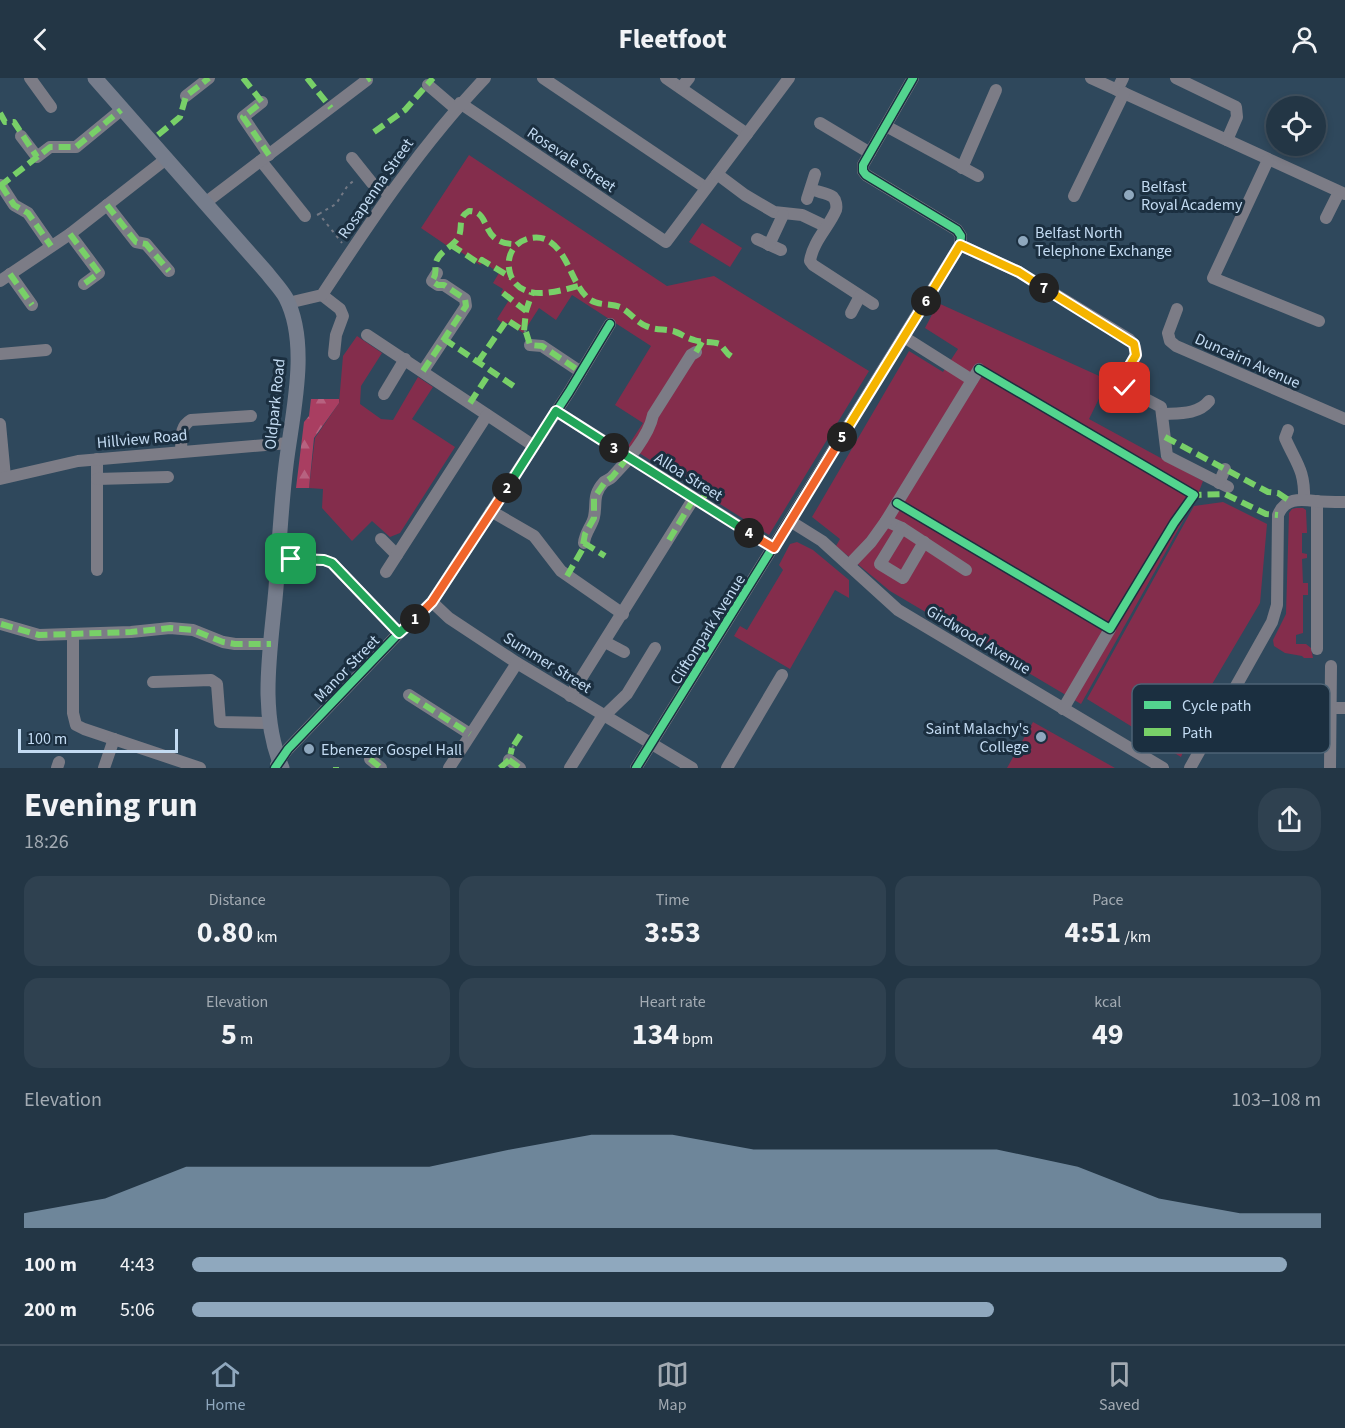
<!DOCTYPE html>
<meta charset="utf-8">
<style>
:root{--surface:#233645;--page:#2f4150;--text:#f1f3f6;--muted:#a3abb3;--line:#40505e;--accent:#8fa8be}
body{margin:0;font-family:"Source Sans 3",sans-serif;background:var(--page);color:var(--text);height:100vh;display:flex;flex-direction:column;font-size:22px;white-space:nowrap}
*{box-sizing:border-box;margin:0}
p{font-size:20px;color:var(--muted)}
.icon{flex:none;width:33px;height:33px;fill:none;stroke:currentColor;stroke-width:2;stroke-linecap:round;stroke-linejoin:round}
.map{position:relative;height:690px;overflow:hidden}
.details{display:flex;flex-direction:column;background:var(--surface);flex:1}
.details>*{flex:none}
.buttons{position:absolute;left:1266px;top:18px;display:grid;gap:12px}
.buttons a{display:grid;place-items:center;width:60px;height:60px;border-radius:50%;background:var(--surface);box-shadow:0 3px 9px #0003,0 0 0 2px var(--line);font-size:30px}
.scale{position:absolute;left:18px;bottom:15px;width:160px;box-sizing:border-box;padding-left:6px;border:3px solid #c3dbf2;border-top:0;font-size:16px;line-height:21px;white-space:nowrap;color:#c3dbf2;-webkit-text-stroke:4px #1b2f40;paint-order:stroke}
.pin{position:absolute;display:grid;place-items:center;width:51px;height:51px;color:#fff;margin:-26px;border-radius:12px;box-shadow:0 3px 9px #0006}
.km{position:absolute;width:30px;height:30px;margin:-15px;border-radius:50%;background:#222;color:#fff;font-size:16px;line-height:30px;text-align:center}
.round{display:grid;place-items:center;flex:none;width:63px;height:63px;border-radius:24px;background:var(--page)}
.head{display:flex;align-items:center;justify-content:space-between;height:102px;padding:0 24px}
h1{font-size:33px;font-weight:700;line-height:45px}
.stats{display:grid;grid-template-columns:repeat(3,1fr);gap:9px;height:102px;padding:6px 24px}
.stats div{display:grid;align-content:center;border-radius:15px;background:var(--page);text-align:center}
.stats b{font-size:30px;font-weight:700}
.stats small{font-size:16px;font-weight:400}
.stats p{font-size:16px}
.chart{height:168px;padding:12px 24px}
.chart p{display:flex;justify-content:space-between}
.chart svg{width:100%;height:108px;margin-top:6px;fill:var(--accent);opacity:.7}
ul{padding:0 24px;list-style:none;font-size:20px}
li{display:grid;grid-template-columns:96px 72px 1fr;align-items:center;height:45px}
li i{height:15px;border-radius:8px;background:var(--accent)}
header{display:flex;justify-content:space-between;align-items:center;height:78px;padding:0 24px;background:var(--surface);font-size:27px;font-weight:700}
.dock{display:flex;justify-content:space-around;align-items:center;height:84px;border-top:2px solid var(--line);background:var(--surface);font-size:16px;color:var(--muted)}
.dock a{display:grid;justify-items:center;gap:3px}
.dock .selected{color:var(--accent)}
.map>svg:first-child{display:block}
.green{fill:#842d4c}
.forest{fill:url(#forest-firs)}
.lines{fill:none;stroke-linecap:round;stroke-linejoin:round}
.path{stroke:#727884;stroke-width:2;stroke-dasharray:3 4.5;stroke-linecap:butt}
.minor{stroke:#7c7c86;stroke-width:12}
.major{stroke:#767d8c;stroke-width:15}
.quiet{stroke:#78d068;stroke-width:6;stroke-dasharray:12 6;stroke-linecap:butt}
.cycleway-casing{stroke:#1b2f40;stroke-width:11}
.cycleway{stroke:#53d58f;stroke-width:8}
.split-1-casing{stroke:#fff;stroke-width:12}
.split-2-casing{stroke:#fff;stroke-width:12}
.split-3-casing{stroke:#fff;stroke-width:12}
.split-4-casing{stroke:#fff;stroke-width:12}
.split-5-casing{stroke:#fff;stroke-width:12}
.split-6-casing{stroke:#fff;stroke-width:12}
.split-7-casing{stroke:#fff;stroke-width:12}
.split-8-casing{stroke:#fff;stroke-width:12}
.split-1{stroke:#22a559;stroke-width:8}
.split-2{stroke:#f0652b;stroke-width:8}
.split-3{stroke:#22a559;stroke-width:8}
.split-4{stroke:#22a559;stroke-width:8}
.split-5{stroke:#f0652b;stroke-width:8}
.split-6{stroke:#f5b400;stroke-width:8}
.split-7{stroke:#f5b400;stroke-width:8}
.split-8{stroke:#f5b400;stroke-width:8}
.poi-dot{fill:#8fa8be;stroke:#1b2f40;stroke-width:2}
.labels{text-anchor:middle;stroke-width:6;stroke-linejoin:round;paint-order:stroke}
.street-label{font-size:16px;fill:#c3dbf2;stroke:#1b2f40}
.poi-label{font-size:16px;fill:#c3dbf2;stroke:#1b2f40;text-anchor:start}
.key{fill:#1b2f40;stroke:#4d6375;stroke-width:1.5}
.key-label{font-size:16px;fill:#c3dbf2}
</style>
<header><svg class="icon" aria-label="back" viewBox="0 0 24 24"><path d="M15 5l-7 7 7 7"/></svg>Fleetfoot<svg class="icon" aria-label="person" viewBox="0 0 24 24"><circle cx="12" cy="8" r="4"/><path d="M4 21q1-7 8-7t8 7"/></svg></header>
<div class="map">
<svg width="1345" height="690" viewBox="0 0 1345 690">
<defs>
<pattern id="forest-firs" width="22" height="20" patternUnits="userSpaceOnUse" patternTransform="scale(1.5)"><rect width="22" height="20" fill="#a93e61"/><path d="M5 1l3.5 6h-7zM16 11l3.5 6h-7z" fill="#b76280"/></pattern>
</defs>
<rect width="100%" height="100%" fill="#2f485c"/>
<g class="green">
<polygon points="469,77 667,208 714,198 869,293 769,457 628,368 643,345 615,327 651,268 572,217 556,242 539,230 523,255 507,244 505,247 497,241 509,222 501,215 503,211 493,205 499,195 483,184 480,187 452,168 446,167 421,150"/>
<polygon points="702,145 742,170 730,189 689,164"/>
<polygon points="938,225 1108,302 1089,341 1203,403 1198,416 1081,626 890,513 836,468 840,461 812,439 909,273 943,294 958,271 925,250"/>
<polygon points="357,258 382,275 361,308 360,326 381,341 393,342 418,299 433,309 412,341 455,369 400,455 390,459 372,443 352,463 322,430 323,411 309,410 315,360 339,325 343,278"/>
<polygon points="1223,424 1267,446 1260,525 1205,618 1181,679 1087,621 1194,428"/>
<polygon points="1296,430 1303,430 1306,432 1307,455 1302,455 1302,475 1307,476 1307,480 1302,481 1303,505 1308,505 1308,517 1303,517 1303,555 1296,557 1296,566 1306,566 1311,570 1313,580 1304,580 1302,578 1285,575 1274,568 1273,562 1286,536 1289,435 1292,431"/>
<polygon points="797,464 813,472 849,502 849,520 835,512 790,591 734,558 740,548 747,552 783,492 779,487 790,466"/>
<polygon points="1033,644 1115,690 1007,690"/>
</g>
<polygon class="forest" points="311,321 339,321 339,325 314,360 309,410 296,410 304,344 309,338"/>
<g class="lines">
<g class="path">
<polyline points="319,136 336,126 348,107 355,102"/>
<polyline points="317,137 319,136 342,165"/>
<polyline points="524,253 526,254"/>
<polyline points="906,430 1099,545"/>
<polyline points="1116,541 1174,445 1194,417"/>
<polyline points="512,670 514,667"/>
</g>
<g class="minor">
<polyline points="30,0 51,29"/>
<polyline points="543,0 706,110"/>
<polyline points="666,0 747,56"/>
<polyline points="1091,0 1345,116"/>
<polyline points="1176,0 1236,29 1237,39 1227,62"/>
<polyline points="428,7 456,31"/>
<polyline points="681,10 689,0"/>
<polyline points="1117,12 1123,0"/>
<polyline points="186,18 209,0"/>
<polyline points="262,24 243,39 269,77"/>
<polyline points="460,25 666,164 789,0"/>
<polyline points="820,45 870,75"/>
<polyline points="886,48 978,98"/>
<polyline points="21,58 37,79 50,69 76,69 121,32"/>
<polyline points="352,80 372,105 390,116"/>
<polyline points="1268,82 1213,200 1319,243"/>
<polyline points="261,83 305,138"/>
<polyline points="962,90 996,12"/>
<polyline points="717,96 745,117 774,134 802,137 825,148"/>
<polyline points="1,107 14,127 28,135 51,168"/>
<path d="M811,111C817,114 828,115 833,119C836,122 837,128 836,132C829,149 813,163 810,183L813,187L873,226"/>
<polyline points="1074,118 1124,15"/>
<polyline points="807,121 815,96"/>
<polyline points="205,125 367,2"/>
<polyline points="107,127 136,164 146,166 169,193"/>
<polyline points="1326,140 1339,114"/>
<polyline points="70,156 99,195 84,206"/>
<polyline points="757,161 781,172"/>
<polyline points="769,167 783,137"/>
<path d="M960,167L1019,194L1129,261C1150,281 1115,290 1125,310L1161,329L1167,378L1228,409"/>
<polyline points="10,196 32,227"/>
<polyline points="0,203 70,156 166,81"/>
<polyline points="322,217 340,231 343,238 336,257 334,276"/>
<path d="M288,225L322,217C372,141 422,66 485,0"/>
<polyline points="1177,231 1168,255 1170,263 1176,268 1345,341"/>
<polyline points="851,235 860,218"/>
<polyline points="367,257 534,368"/>
<polyline points="904,259 972,302"/>
<polyline points="530,267 542,268 581,294"/>
<polyline points="0,276 46,272"/>
<polyline points="423,293 466,228 465,221 444,207 438,207 432,203 437,195"/>
<polyline points="384,316 405,281"/>
<polyline points="556,333 774,470"/>
<path d="M1162,336C1178,335 1198,337 1209,323"/>
<polyline points="0,346 5,399"/>
<path d="M1288,352L1285,360C1296,385 1305,392 1304,421"/>
<path d="M181,373C182,360 179,349 191,342L251,338"/>
<polyline points="97,381 97,492"/>
<polyline points="0,401 78,383 289,365"/>
<polyline points="97,401 168,399"/>
<polyline points="1219,405 1225,391"/>
<polyline points="1317,423 1317,571"/>
<polyline points="491,433 534,458 561,493 623,536"/>
<polyline points="790,443 822,463 898,532 1163,690"/>
<polyline points="886,443 902,450 966,492"/>
<polyline points="902,450 880,486 903,500 924,464"/>
<polyline points="381,461 397,477"/>
<path d="M584,465C585,454 592,448 594,439C597,425 592,417 604,404C607,402 610,401 612,399C626,385 649,358 653,337L691,277L696,274"/>
<polyline points="291,481 324,482 332,485 399,555"/>
<polyline points="849,487 871,464 886,443 979,291"/>
<polyline points="386,494 487,337"/>
<polyline points="432,524 449,540 517,585 692,690"/>
<polyline points="1,546 39,557 131,554 170,550 193,552 223,564 235,566 271,566"/>
<polyline points="73,557 73,635 76,647 84,651 200,690"/>
<polyline points="605,564 624,574"/>
<polyline points="153,604 211,602 217,606 220,644 268,645"/>
<polyline points="409,617 470,656"/>
<polyline points="570,618 694,420"/>
<polyline points="1331,630 1345,630"/>
<polyline points="1063,631 1110,551"/>
<polyline points="370,681 381,690"/>
<polyline points="509,682 520,690"/>
<polyline points="276,687 288,671 399,555 432,524 569,314 610,246"/>
<polyline points="57,690 59,684"/>
<polyline points="104,690 114,661"/>
<polyline points="449,690 517,585"/>
<polyline points="570,690 600,642 627,616 655,570"/>
<polyline points="636,690 960,167 961,158 957,152 866,97 863,93 863,87 913,0"/>
<polyline points="727,690 782,597"/>
<path d="M1190,690L1272,544L1277,527L1278,437C1285,420 1299,421 1315,423C1325,424 1335,424 1345,424"/>
<polyline points="1330,690 1331,588"/>
</g>
<path class="major" d="M95,0L267,195C273,203 281,211 286,220C310,267 292,337 286,387C281,428 279,469 276,510C271,570 258,633 282,690"/>
<g class="quiet">
<polyline points="243,0 262,24 243,39 269,77"/>
<polyline points="307,0 331,30"/>
<polyline points="367,2 370,0"/>
<polyline points="0,35 5,44 14,44 37,79"/>
<polyline points="374,54 405,32 433,0"/>
<polyline points="158,57 180,39 186,18 209,0"/>
<polyline points="1,107 14,127 28,135 51,168"/>
<polyline points="0,108 50,69 76,69 121,32"/>
<polyline points="107,127 136,164 146,166 169,193"/>
<polyline points="70,156 99,195 84,206"/>
<polyline points="451,167 480,186 482,182 512,200"/>
<polyline points="10,196 32,227"/>
<path d="M578,208C557,214 519,225 510,195C508,188 508,180 512,173C518,161 536,156 547,162C569,174 571,206 589,221C598,228 610,225 620,229C630,234 636,244 646,248C654,252 664,251 673,253C680,255 686,260 694,262C702,265 712,263 720,266L728,276L735,281"/>
<polyline points="503,215 526,233"/>
<polyline points="526,254 530,267 542,268 581,294"/>
<polyline points="444,261 515,309"/>
<polyline points="696,274 702,264"/>
<polyline points="478,284 507,242 524,253 526,233 532,215"/>
<path d="M423,293L466,228L465,221L444,207H438L432,203C438,194 434,193 436,184C440,172 454,169 459,158C463,148 457,140 469,133C493,133 478,167 517,166"/>
<polyline points="470,325 491,293"/>
<polyline points="1165,359 1268,414 1278,415 1290,423"/>
<polyline points="1190,415 1194,417 1225,416 1266,436 1278,437"/>
<polyline points="700,424 705,417"/>
<polyline points="669,462 694,420"/>
<polyline points="584,465 605,478"/>
<polyline points="291,481 324,482 332,485"/>
<polyline points="567,498 582,472 585,456 594,440 594,420 605,404 612,399 628,379"/>
<polyline points="1,546 39,557 131,554 170,550 193,552 223,564 235,566 271,566"/>
<polyline points="409,617 470,656"/>
<polyline points="514,667 521,656"/>
<polyline points="370,681 381,690"/>
<polyline points="509,682 520,690"/>
<polyline points="336,689 336,690"/>
<polyline points="500,690 509,682 512,670"/>
</g>
<defs>
<g id="cycleway">
<polyline points="897,425 1110,551 1174,445 1194,417 979,291"/>
<polyline points="275,690 288,671 399,555 432,524 569,314 610,246"/>
<polyline points="636,690 960,167 961,158 957,152 866,97 863,93 863,87 913,0"/>
</g>
</defs>
<use href="#cycleway" class="cycleway-casing"/>
<use href="#cycleway" class="cycleway"/>
</g>
<g class="lines">
<defs>
<polyline id="split-1" points="291,481 324,482 332,485 399,555 415,541"/>
<polyline id="split-2" points="415,541 432,524 507,410"/>
<polyline id="split-3" points="507,410 556,333 614,370"/>
<polyline id="split-4" points="614,370 749,455"/>
<polyline id="split-5" points="749,455 774,470 842,359"/>
<polyline id="split-6" points="842,359 926,223"/>
<polyline id="split-7" points="926,223 960,167 1019,194 1044,210"/>
<polyline id="split-8" points="1044,210 1134,266 1136,277 1123,299 1125,310"/>
</defs>
<use href="#split-1" class="split-1-casing"/>
<use href="#split-2" class="split-2-casing"/>
<use href="#split-3" class="split-3-casing"/>
<use href="#split-4" class="split-4-casing"/>
<use href="#split-5" class="split-5-casing"/>
<use href="#split-6" class="split-6-casing"/>
<use href="#split-7" class="split-7-casing"/>
<use href="#split-8" class="split-8-casing"/>
<use href="#split-1" class="split-1"/>
<use href="#split-2" class="split-2"/>
<use href="#split-3" class="split-3"/>
<use href="#split-4" class="split-4"/>
<use href="#split-5" class="split-5"/>
<use href="#split-6" class="split-6"/>
<use href="#split-7" class="split-7"/>
<use href="#split-8" class="split-8"/>
</g>
<g class="poi-dot">
<circle cx="1129" cy="117" r="6"/>
<circle cx="1023" cy="163" r="6"/>
<circle cx="1041" cy="659" r="6"/>
<circle cx="309" cy="671" r="6"/>
</g>
<g class="labels">
<g class="street-label">
<text transform="translate(572 81) rotate(34)" y="6">Rosevale Street</text>
<text transform="translate(375 110) rotate(-55)" y="6">Rosapenna Street</text>
<text transform="translate(1248 282) rotate(24)" y="6">Duncairn Avenue</text>
<text transform="translate(274 326) rotate(-84)" y="6">Oldpark Road</text>
<text transform="translate(142 360) rotate(-5)" y="6">Hillview Road</text>
<text transform="translate(689 398) rotate(32)" y="6">Alloa Street</text>
<text transform="translate(707 551) rotate(-58)" y="6">Cliftonpark Avenue</text>
<text transform="translate(979 561) rotate(31)" y="6">Girdwood Avenue</text>
<text transform="translate(548 584) rotate(32)" y="6">Summer Street</text>
<text transform="translate(346 590) rotate(-46)" y="6">Manor Street</text>
</g>
<g class="poi-label">
<text x="1141" y="114">Belfast<tspan x="1141" dy="18">Royal Academy</tspan></text>
<text x="1035" y="160">Belfast North<tspan x="1035" dy="18">Telephone Exchange</tspan></text>
<text x="1029" y="656" text-anchor="end">Saint Malachy's<tspan x="1029" dy="18">College</tspan></text>
<text x="321" y="677">Ebenezer Gospel Hall</text>
</g>
</g>
<rect x="1132" y="606" width="198" height="69" rx="9" class="key"/>
<rect x="1144" y="623" width="27" height="8" fill="#53d58f"/>
<rect x="1144" y="650" width="27" height="8" fill="#78d068"/>
<g class="key-label">
<text x="1182" y="633">Cycle path</text>
<text x="1182" y="660">Path</text>
</g>
</svg>
<div class="buttons">
<a><svg class="icon" aria-label="locate" viewBox="0 0 24 24"><circle cx="12" cy="12" r="6"/><path d="M12 2v4M12 18v4M2 12h4M18 12h4"/></svg></a>
</div>
<div class="scale">100 m</div>
<div class="pin" style="left:291px;top:481px;background:#1e9e55"><svg class="icon" aria-label="arrive" viewBox="0 0 24 24"><path d="M6 21V4h12l-3 4 3 4H6"/></svg></div>
<div class="pin" style="left:1125px;top:310px;background:#d93025"><svg class="icon" aria-label="check" viewBox="0 0 24 24"><path d="M5 12l5 5 9-10"/></svg></div>
<b class="km" style="left:415px;top:541px">1</b>
<b class="km" style="left:507px;top:410px">2</b>
<b class="km" style="left:614px;top:370px">3</b>
<b class="km" style="left:749px;top:455px">4</b>
<b class="km" style="left:842px;top:359px">5</b>
<b class="km" style="left:926px;top:223px">6</b>
<b class="km" style="left:1044px;top:210px">7</b>
</div>
<section class="details">
<div class="head"><div><h1>Evening run</h1><p>18:26</p></div><a class="round"><svg class="icon" aria-label="share" viewBox="0 0 24 24"><path d="M12 15V3M7 8l5-5 5 5M5 13v7h14v-7"/></svg></a></div>
<div class="stats">
<div><p>Distance</p><b>0.80<small> km</small></b></div>
<div><p>Time</p><b>3:53</b></div>
<div><p>Pace</p><b>4:51<small> /km</small></b></div>
</div>
<div class="stats">
<div><p>Elevation</p><b>5<small> m</small></b></div>
<div><p>Heart rate</p><b>134<small> bpm</small></b></div>
<div><p>kcal</p><b>49</b></div>
</div>
<div class="chart"><p><span>Elevation</span>103–108 m</p>
<svg viewBox="0 0 160 44" preserveAspectRatio="none"><path d="M0 44V38L10 32L20 19L30 19L40 19L50 19L60 12L70 6L80 6L90 12L100 12L110 12L120 12L130 19L140 32L150 38L160 38V44z"/></svg>
</div>
<ul>
<li><b>100 m</b>4:43<i style="width:97%"></i></li>
<li><b>200 m</b>5:06<i style="width:71%"></i></li>
</ul>
</section>
<nav class="dock">
<a class="selected"><svg class="icon" aria-label="home" viewBox="0 0 24 24"><path d="M3 11l9-7 9 7M6 9v11h12V9"/></svg>Home</a>
<a><svg class="icon" aria-label="map" viewBox="0 0 24 24"><path d="M3 6l6-2 6 2 6-2v14l-6 2-6-2-6 2zM9 4v14M15 6v14"/></svg>Map</a>
<a><svg class="icon" aria-label="saved" viewBox="0 0 24 24"><path d="M7 4h10v16l-5-4-5 4z"/></svg>Saved</a>
</nav>
